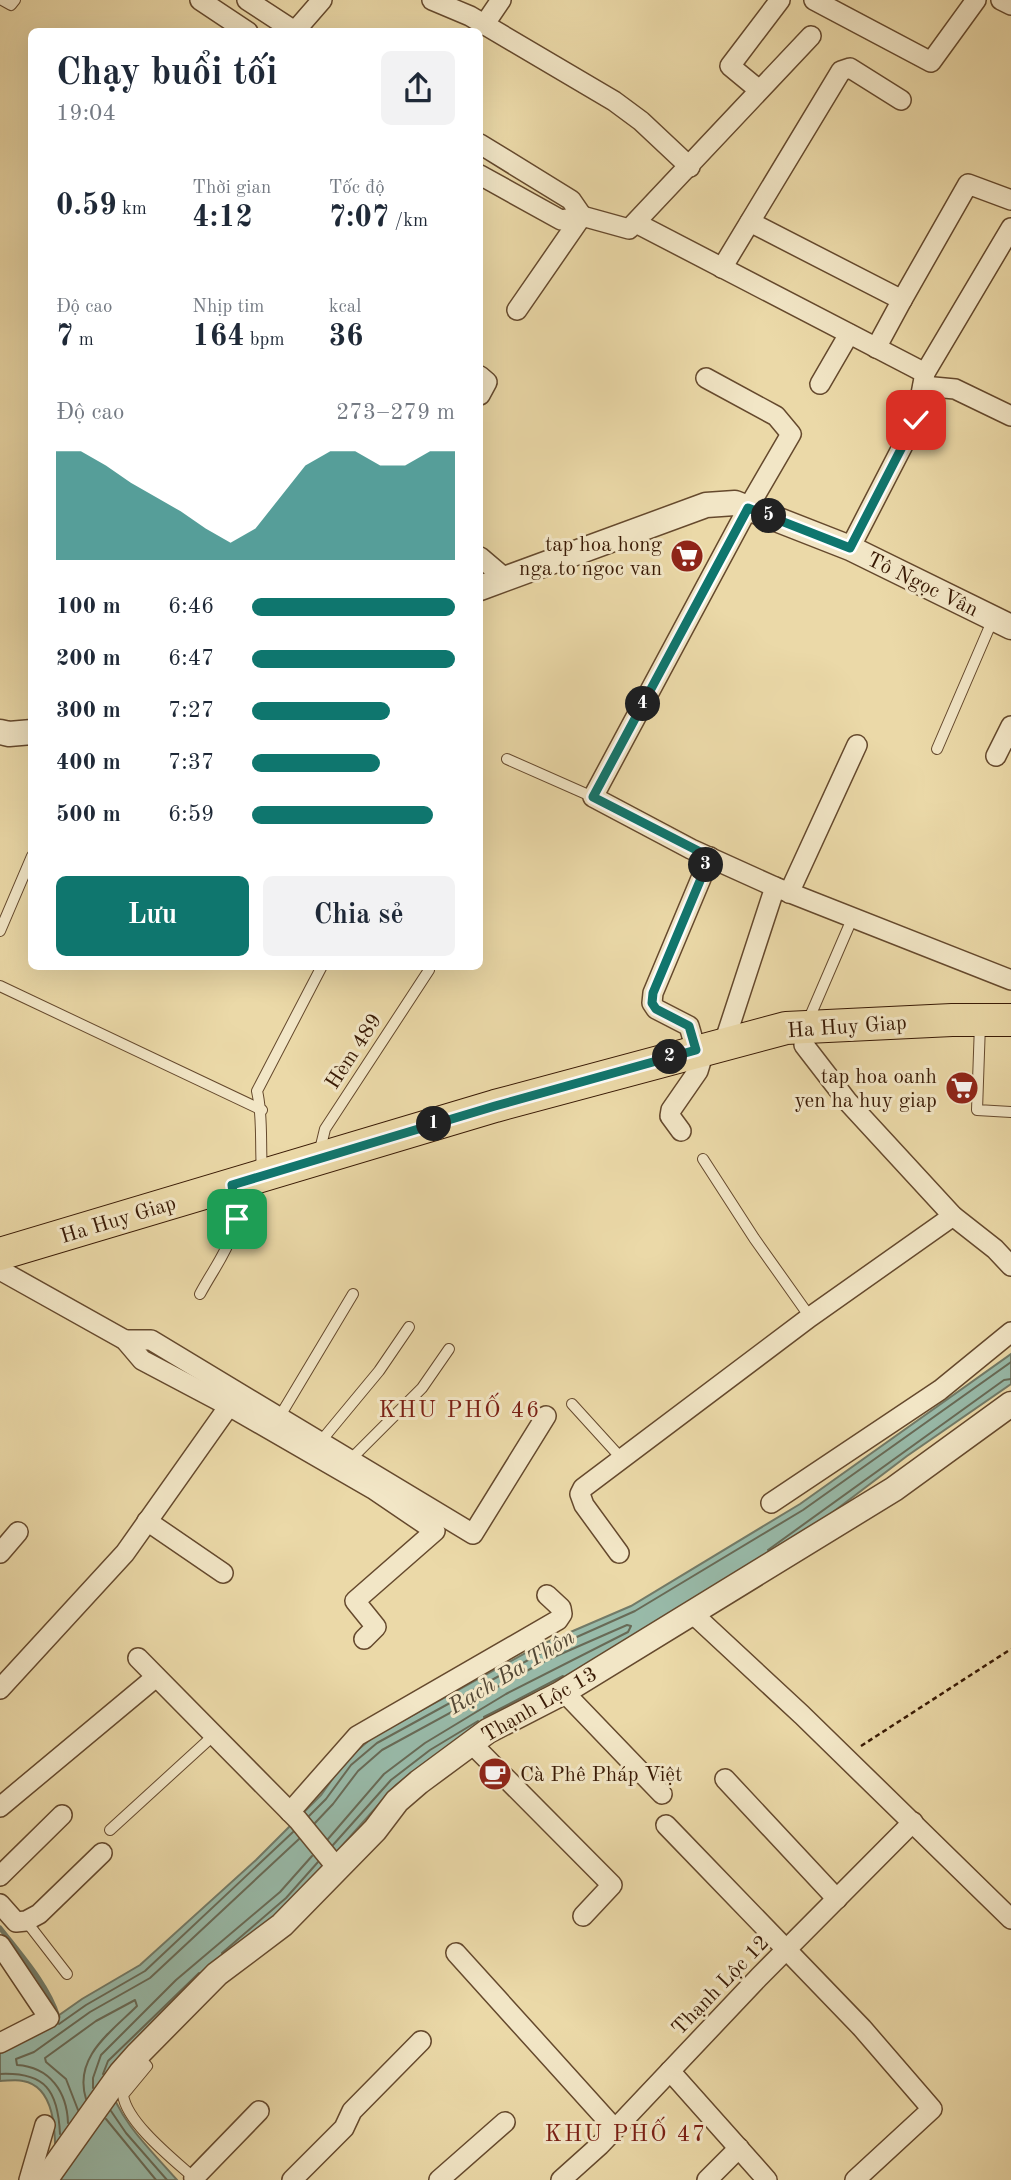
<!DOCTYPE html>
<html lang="vi">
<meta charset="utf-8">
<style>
:root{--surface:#fff;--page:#f2f2f3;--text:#1f2937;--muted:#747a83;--accent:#0f766e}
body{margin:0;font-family:"Old Standard TT",serif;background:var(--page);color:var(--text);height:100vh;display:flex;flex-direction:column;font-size:26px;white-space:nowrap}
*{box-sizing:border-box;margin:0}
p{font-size:23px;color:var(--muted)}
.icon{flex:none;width:38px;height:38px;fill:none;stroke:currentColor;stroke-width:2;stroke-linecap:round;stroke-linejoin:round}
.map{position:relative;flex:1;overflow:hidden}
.panel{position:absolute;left:28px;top:28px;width:455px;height:942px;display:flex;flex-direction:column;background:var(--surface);border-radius:10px;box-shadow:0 7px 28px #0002}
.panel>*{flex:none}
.pin{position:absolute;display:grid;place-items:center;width:60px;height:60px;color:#fff;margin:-30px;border-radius:14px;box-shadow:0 4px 10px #0006}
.km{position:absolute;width:35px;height:35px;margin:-18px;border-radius:50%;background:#222;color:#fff;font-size:19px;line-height:35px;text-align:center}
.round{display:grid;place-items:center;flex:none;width:74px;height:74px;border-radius:10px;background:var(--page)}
.headline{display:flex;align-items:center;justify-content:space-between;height:119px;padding:0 28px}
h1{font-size:38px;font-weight:700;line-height:52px}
.figures{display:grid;grid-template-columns:repeat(3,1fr);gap:10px;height:119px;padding:7px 28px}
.figures div{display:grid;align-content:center}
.figures b{font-size:30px;font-weight:700}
.figures small{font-size:19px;font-weight:400}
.figures p{font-size:19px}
.chart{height:196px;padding:14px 28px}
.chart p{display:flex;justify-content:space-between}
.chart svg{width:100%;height:126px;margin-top:7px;fill:var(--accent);opacity:.7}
.action{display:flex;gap:14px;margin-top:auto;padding:14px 28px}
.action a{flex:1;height:80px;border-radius:10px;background:var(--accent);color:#fff;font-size:28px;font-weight:700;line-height:80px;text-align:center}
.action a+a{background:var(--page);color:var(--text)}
ul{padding:0 28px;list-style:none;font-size:23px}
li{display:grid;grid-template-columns:112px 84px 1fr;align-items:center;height:52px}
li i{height:18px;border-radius:9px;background:var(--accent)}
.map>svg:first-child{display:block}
.water{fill:#98baa9;stroke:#727a67;stroke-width:2}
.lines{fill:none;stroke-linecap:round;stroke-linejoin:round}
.shore{stroke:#686a56;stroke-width:2}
.stream{stroke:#727a67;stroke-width:5}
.service-casing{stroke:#65492d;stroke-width:12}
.minor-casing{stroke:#65492d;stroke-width:22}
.tertiary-casing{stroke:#65492d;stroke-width:27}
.primary-casing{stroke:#381904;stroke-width:34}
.path{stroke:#381904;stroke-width:2.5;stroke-dasharray:5 3.5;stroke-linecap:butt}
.service{stroke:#f2e6c6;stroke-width:10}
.minor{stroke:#f2e6c6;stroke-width:19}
.tertiary{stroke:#f2e6c6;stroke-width:24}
.primary{stroke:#ebd9a8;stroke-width:32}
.route-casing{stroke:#fff;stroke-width:14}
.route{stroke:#0f766e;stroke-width:9}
.labels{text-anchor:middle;stroke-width:6;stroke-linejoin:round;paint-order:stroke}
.poi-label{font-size:21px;fill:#381904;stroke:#f2e6c6;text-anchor:end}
.street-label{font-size:21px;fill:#381904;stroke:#f2e6c6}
.neighbourhood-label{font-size:23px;letter-spacing:2px;fill:#7a1f14;stroke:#f2e6c6}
.water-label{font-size:23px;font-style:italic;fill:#554936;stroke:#f2e6c6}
</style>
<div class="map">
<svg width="1011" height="2180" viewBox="0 0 1011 2180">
<rect width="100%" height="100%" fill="#ebd9a8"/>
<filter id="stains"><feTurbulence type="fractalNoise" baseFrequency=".00286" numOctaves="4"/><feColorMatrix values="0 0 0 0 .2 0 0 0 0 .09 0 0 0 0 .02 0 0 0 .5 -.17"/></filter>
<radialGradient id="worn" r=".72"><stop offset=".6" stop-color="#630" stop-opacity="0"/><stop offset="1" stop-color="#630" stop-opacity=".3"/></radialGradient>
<path class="water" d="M1011,1354V1384L907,1456L800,1537L434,1756L396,1785L291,1903L108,2082C120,2122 150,2149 177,2180H56C54,2151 62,2088 23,2081C16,2079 7,2081 0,2081V2048L25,2039L82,1999L140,1965L256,1860L321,1795L346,1760L373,1737L538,1646L631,1606L800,1504Z"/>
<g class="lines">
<g class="shore">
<polyline points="768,1550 1004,1380 1011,1379"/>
<polyline points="484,1717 563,1676"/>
<polyline points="309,1816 326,1799 351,1765 377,1743 541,1653 635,1611 803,1510 1011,1362"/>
<polyline points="315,1823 333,1804 358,1771 382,1750 545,1661 627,1625 631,1626 628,1632 506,1694 425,1743 384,1774 328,1839"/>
<polyline points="333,1845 391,1780 430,1750 478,1721"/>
<polyline points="222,1953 286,1898 318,1862"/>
<polyline points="59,2024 86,2005 145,1971 293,1832"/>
<path d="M0,2074C46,2072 58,2091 60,2134"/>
<polyline points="103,2074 108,2061 199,1973"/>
<polyline points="93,2088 93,2078 101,2055 176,1980 280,1892 312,1856"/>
<path d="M78,2110L66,2079L46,2062L45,2058L96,2021L135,2000L137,2006C111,2032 73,2057 86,2099"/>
<polyline points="111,2111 126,2133 167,2180"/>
<polyline points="106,2119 156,2180"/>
<path d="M68,2123C67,2092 50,2067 17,2065L16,2059L34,2052L90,2012L150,1978L299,1839"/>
</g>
<path class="stream" d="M0,1928C21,1955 48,1985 58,2017"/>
<defs>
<g id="service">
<polyline points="2,0 11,5 15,0"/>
<polyline points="937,749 993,619"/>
<polyline points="507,759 593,797"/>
<polyline points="0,931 32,856"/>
<polyline points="0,986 262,1110"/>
<polyline points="808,1021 852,919"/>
<polyline points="980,1024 977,1110 1011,1112"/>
<polyline points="319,1154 325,1129 429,970"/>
<polyline points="703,1159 754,1238 810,1317"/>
<path d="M262,1171C260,1144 263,1116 257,1091L322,966"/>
<path d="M200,1294C221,1255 243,1235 233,1189"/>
<polyline points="572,1404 622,1459"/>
<polyline points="280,1416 353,1294"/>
<polyline points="321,1441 379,1371 409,1327"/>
<polyline points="351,1459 422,1388 449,1349"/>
<polyline points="110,1830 214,1735"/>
<polyline points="26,1921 67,1974"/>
<path d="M137,2055L147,2066L123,2095C127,2123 173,2159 194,2178"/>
</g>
<g id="minor">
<polyline points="200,0 248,32"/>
<polyline points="247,0 296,32"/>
<polyline points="432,0 470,16 614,101 641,121 690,167"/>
<polyline points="814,0 931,62 976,0"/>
<polyline points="1001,0 1011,5"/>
<polyline points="484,25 501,0"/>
<polyline points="295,31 322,0"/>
<polyline points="759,90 730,66 780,0"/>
<polyline points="480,144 571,200 582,216"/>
<polyline points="480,175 561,220 582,216 629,229 811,36"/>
<polyline points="750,222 902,300 876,348"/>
<polyline points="636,223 925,373"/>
<polyline points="722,268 841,71 850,68 901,100"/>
<polyline points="902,300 968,184 1011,200"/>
<polyline points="517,310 582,216"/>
<polyline points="480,376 487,382 480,395"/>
<polyline points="706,378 776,416 791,434 748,508 593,797 691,849 775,887 1011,980"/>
<polyline points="820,384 849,334"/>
<polyline points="923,386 955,389 1011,416"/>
<polyline points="850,548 916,420 925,373 1011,228"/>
<polyline points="480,557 506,579"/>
<polyline points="996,756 1011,726"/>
<polyline points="789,893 857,745"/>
<polyline points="806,1026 804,1045 848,1102 953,1216 995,1249 1011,1266"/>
<polyline points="724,1043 775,887"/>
<polyline points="696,1050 689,1026 656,1009 652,1003 653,993 710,857"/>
<polyline points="681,1131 670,1116 671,1110 698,1071 705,1048"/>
<polyline points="0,1270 125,1340 142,1360 229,1406 373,1489 435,1531 355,1601 376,1627 364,1639"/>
<polyline points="125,1340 151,1340 473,1534 546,1416"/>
<polyline points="771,1503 940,1390 1011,1332"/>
<polyline points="147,1521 223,1573"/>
<polyline points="0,1553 18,1532"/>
<polyline points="619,1553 584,1505 580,1494 583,1488 810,1317 953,1216"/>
<polyline points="691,1612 802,1715 1011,1919"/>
<polyline points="138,1658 298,1820 338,1869"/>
<polyline points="0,1689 125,1553 229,1406"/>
<polyline points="563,1691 662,1794"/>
<polyline points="472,1744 612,1885 583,1916"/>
<polyline points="725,1779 837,1899"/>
<polyline points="0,1807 156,1677"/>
<polyline points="290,1812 357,1736 558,1620 562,1614 561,1608 547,1595"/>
<polyline points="666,1825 862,2028 932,2109 855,2180"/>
<polyline points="0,1876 62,1815"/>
<polyline points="0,1904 16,1922 26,1921 39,1914 102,1853"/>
<polyline points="0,1945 49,2018 0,2043"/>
<polyline points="456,1953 615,2129"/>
<polyline points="670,2071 767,2180"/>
<polyline points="29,2180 45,2125"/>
<polyline points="195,2180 194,2178 259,2111"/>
<polyline points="292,2180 344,2128 352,2111 421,2041"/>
<polyline points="439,2180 505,2122"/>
<polyline points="561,2180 600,2145 759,1977 913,1822"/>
<polyline points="707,2180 739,2148"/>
</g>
<g id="tertiary">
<polyline points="480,588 706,505 735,503 850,548 1011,627"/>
<polyline points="0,732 9,734 32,732"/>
<polyline points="45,2180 121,2073 137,2055 217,1974 282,1925 375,1830 397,1801 419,1782 488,1731 560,1694 894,1489 1011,1404"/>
</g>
<polyline id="primary" points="0,1254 495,1106 786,1028 952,1020 1011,1020"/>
</defs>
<use href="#service" class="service-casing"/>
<use href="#minor" class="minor-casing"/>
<use href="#tertiary" class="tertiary-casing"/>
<use href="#primary" class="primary-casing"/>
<polyline class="path" points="861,1746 1011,1649"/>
<use href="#service" class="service"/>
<use href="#minor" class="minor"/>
<use href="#tertiary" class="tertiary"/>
<use href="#primary" class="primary"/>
</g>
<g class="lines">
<defs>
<polyline id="route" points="237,1219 232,1185 495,1106 696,1050 689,1026 656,1009 652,1003 653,993 710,857 593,797 748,508 850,548 916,420"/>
</defs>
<use href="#route" class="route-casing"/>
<use href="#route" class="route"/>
</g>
<defs>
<symbol id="supermarket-disc" viewBox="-11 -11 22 22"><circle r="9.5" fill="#8f2418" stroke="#f2e6c6"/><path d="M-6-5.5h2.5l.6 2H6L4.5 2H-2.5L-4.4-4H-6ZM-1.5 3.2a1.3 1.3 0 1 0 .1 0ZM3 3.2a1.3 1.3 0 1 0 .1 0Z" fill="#fff"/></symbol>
<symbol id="cafe-disc" viewBox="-11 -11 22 22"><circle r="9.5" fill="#8f2418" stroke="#f2e6c6"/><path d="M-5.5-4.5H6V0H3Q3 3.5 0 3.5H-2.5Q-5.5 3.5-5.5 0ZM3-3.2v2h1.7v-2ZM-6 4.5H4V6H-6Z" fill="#fff"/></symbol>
</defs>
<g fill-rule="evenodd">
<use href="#supermarket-disc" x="668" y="537" width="38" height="38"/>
<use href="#supermarket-disc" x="943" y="1069" width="38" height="38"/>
<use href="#cafe-disc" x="476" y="1755" width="38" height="38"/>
</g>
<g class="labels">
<g class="poi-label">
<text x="662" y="551">tap hoa hong<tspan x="662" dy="24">nga to ngoc van</tspan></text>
<text x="937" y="1083">tap hoa oanh<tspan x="937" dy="24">yen ha huy giap</tspan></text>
<text x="520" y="1781" text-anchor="start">Cà Phê Pháp Việt</text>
</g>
<g class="street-label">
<text transform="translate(923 584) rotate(26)" y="7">Tô Ngọc Vân</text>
<text transform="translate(847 1026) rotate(-4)" y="7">Ha Huy Giap</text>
<text transform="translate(353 1051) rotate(-57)" y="7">Hèm 489</text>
<text transform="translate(118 1219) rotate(-17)" y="7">Ha Huy Giap</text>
<text transform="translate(539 1704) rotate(-30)" y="7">Thạnh Lộc 13</text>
<text transform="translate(720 1985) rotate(-46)" y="7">Thạnh Lộc 12</text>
</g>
<g class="neighbourhood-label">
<text x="460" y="1417">KHU PHỐ 46</text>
<text x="626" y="2141">KHU PHỐ 47</text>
</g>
<g class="water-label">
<text transform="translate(511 1671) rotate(-31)" y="8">Rạch Ba Thôn</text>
</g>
</g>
<rect width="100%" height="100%" filter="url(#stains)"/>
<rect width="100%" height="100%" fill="url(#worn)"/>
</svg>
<div class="pin" style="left:237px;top:1219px;background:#1e9e55"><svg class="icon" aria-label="arrive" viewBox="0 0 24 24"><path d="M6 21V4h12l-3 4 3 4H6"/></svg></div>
<div class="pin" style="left:916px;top:420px;background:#d93025"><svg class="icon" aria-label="check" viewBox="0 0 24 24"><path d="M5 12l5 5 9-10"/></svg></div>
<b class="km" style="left:434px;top:1124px">1</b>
<b class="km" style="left:670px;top:1057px">2</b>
<b class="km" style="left:706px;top:865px">3</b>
<b class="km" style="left:643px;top:704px">4</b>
<b class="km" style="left:769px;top:516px">5</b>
<section class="panel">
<div class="headline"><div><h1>Chạy buổi tối</h1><p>19:04</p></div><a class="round"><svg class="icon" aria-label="share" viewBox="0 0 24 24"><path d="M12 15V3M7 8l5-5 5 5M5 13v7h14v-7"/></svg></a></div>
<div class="figures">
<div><b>0.59<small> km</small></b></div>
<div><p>Thời gian</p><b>4:12</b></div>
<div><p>Tốc độ</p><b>7:07<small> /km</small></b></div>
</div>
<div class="figures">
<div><p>Độ cao</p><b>7<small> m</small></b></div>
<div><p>Nhịp tim</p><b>164<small> bpm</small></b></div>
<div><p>kcal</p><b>36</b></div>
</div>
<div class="chart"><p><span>Độ cao</span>273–279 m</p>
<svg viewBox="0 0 160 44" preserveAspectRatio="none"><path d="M0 44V6L10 6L20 11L30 17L40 22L50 27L60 33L70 38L80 33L90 22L100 11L110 6L120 6L130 11L140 11L150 6L160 6V44z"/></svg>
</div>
<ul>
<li><b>100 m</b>6:46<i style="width:100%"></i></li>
<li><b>200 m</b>6:47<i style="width:100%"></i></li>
<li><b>300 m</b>7:27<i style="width:68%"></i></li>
<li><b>400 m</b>7:37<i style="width:63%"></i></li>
<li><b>500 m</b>6:59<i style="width:89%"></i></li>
</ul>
<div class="action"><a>Lưu</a><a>Chia sẻ</a></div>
</section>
</div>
